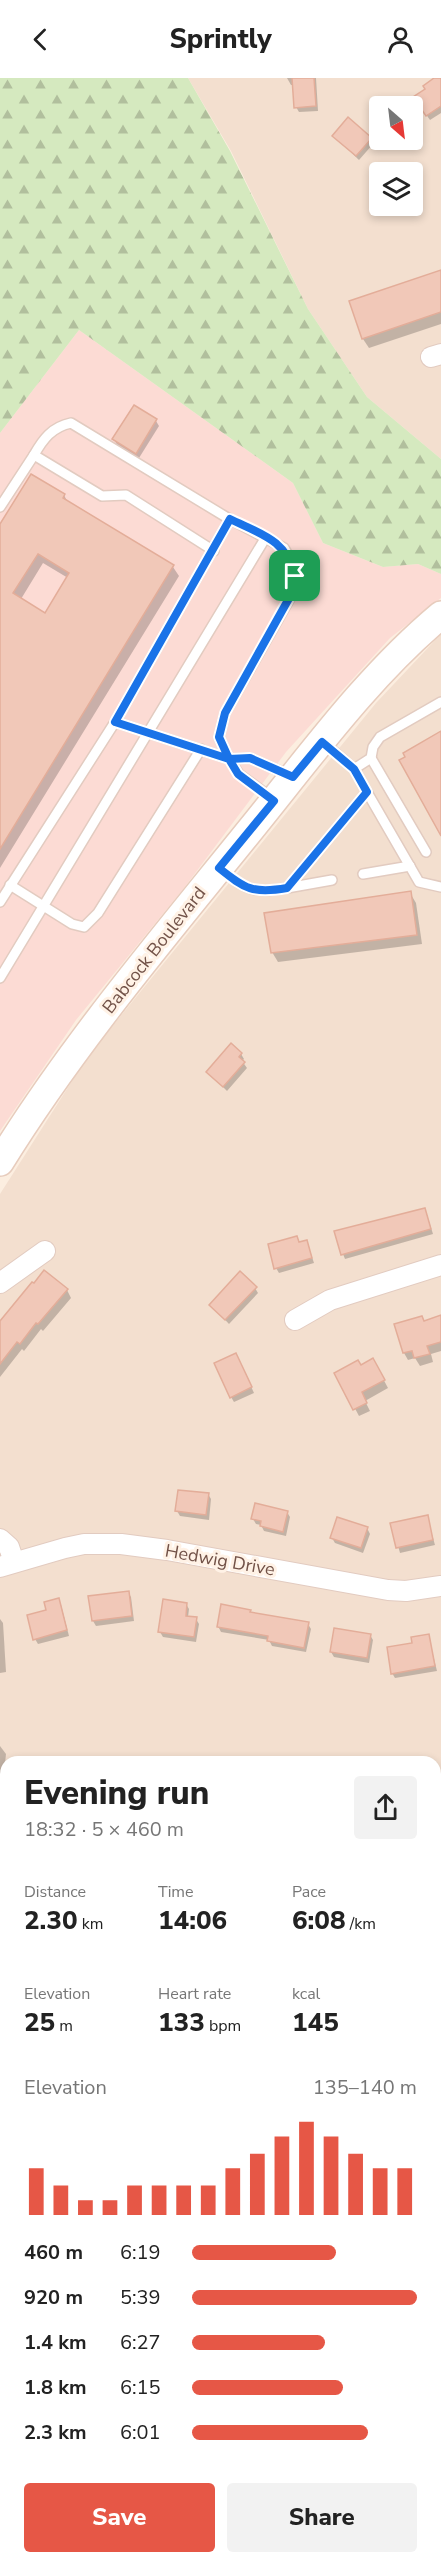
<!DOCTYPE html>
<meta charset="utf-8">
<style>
:root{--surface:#fff;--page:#f2f2f2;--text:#222;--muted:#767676;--accent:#e65746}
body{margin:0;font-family:"Nunito Sans",sans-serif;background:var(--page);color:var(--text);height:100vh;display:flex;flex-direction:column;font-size:22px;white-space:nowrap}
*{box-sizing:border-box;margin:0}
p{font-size:20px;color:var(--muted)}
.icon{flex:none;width:33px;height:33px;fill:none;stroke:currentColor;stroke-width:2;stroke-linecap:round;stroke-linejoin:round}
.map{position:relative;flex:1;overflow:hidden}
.panel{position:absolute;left:0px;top:1678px;width:441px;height:808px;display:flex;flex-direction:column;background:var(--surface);border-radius:18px 18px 0 0;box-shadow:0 3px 9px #0003}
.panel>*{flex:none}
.needle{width:39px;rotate:152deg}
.fabs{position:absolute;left:369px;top:18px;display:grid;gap:12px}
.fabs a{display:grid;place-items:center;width:54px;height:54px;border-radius:6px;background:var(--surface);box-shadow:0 3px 9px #0003;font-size:30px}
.pin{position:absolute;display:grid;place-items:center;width:51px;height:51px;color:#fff;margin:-26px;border-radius:12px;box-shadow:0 3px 9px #0006}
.round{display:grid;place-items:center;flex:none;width:63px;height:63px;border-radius:6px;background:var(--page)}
.overview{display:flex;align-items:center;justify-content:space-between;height:102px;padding:0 24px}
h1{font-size:33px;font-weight:800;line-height:45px}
.stats{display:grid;grid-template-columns:repeat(3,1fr);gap:9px;height:102px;padding:6px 24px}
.stats div{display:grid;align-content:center}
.stats b{font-size:26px;font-weight:800}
.stats small{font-size:16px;font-weight:400}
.stats p{font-size:16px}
.chart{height:168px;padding:12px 24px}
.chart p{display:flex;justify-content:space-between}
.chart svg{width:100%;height:108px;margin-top:6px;stroke:var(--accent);stroke-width:6}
.action{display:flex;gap:12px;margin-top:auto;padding:12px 24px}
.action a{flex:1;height:69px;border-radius:6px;background:var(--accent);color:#fff;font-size:24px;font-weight:800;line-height:69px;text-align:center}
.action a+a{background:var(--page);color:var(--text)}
ul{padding:0 24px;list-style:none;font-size:20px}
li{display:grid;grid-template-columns:96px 72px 1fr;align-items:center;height:45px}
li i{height:15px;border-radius:8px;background:var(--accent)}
header{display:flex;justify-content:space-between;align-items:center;height:78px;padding:0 24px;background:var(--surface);font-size:27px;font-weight:800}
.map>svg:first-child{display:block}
.residential{fill:#f3dfcf;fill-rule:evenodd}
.commercial{fill:#fcdbd4}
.forest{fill:url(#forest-firs)}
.shadow{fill:#0003;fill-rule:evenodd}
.building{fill:#f1c8b8;stroke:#e3ad99;stroke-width:1.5;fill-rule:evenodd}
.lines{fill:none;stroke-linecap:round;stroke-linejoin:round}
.service-casing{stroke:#e2cbc0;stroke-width:12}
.minor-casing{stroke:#e2cbc0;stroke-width:22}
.secondary-casing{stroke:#e7ccbd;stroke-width:30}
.service{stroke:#fff;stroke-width:9}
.minor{stroke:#fff;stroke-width:20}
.secondary{stroke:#fff;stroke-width:27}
.route-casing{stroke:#fff;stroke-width:12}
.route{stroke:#1a73e8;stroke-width:8}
.labels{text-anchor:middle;stroke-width:6;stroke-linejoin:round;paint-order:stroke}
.street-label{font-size:18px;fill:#725248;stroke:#fff2e6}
</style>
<header><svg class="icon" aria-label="back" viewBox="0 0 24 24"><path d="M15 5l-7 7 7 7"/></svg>Sprintly<svg class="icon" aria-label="person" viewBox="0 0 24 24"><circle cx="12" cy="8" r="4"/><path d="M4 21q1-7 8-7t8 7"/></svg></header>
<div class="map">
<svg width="441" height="2486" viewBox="0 0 441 2486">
<defs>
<pattern id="forest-firs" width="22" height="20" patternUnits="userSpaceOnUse" patternTransform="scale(1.5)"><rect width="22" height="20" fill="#d5e9bf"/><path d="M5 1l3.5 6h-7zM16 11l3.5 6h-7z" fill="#b1bf9d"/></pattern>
</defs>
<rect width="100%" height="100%" fill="#fceee0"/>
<g class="residential">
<path d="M188,0H441V381L367,319L308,231L231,73ZM380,28H412V62H380ZM380,94H412V128H380Z"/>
<polygon points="441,556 441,2486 56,2486 54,2481 435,2481 435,1684 6,1684 6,2388 0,2376 0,1116 88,978 376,625"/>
</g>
<polygon class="commercial" points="79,252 293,405 323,465 383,489 418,486 441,496 441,520 390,560 286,674 184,810 76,942 0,1053 0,355"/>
<polygon class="forest" points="0,0 188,0 230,73 308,231 367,319 441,381 441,496 418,486 383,489 323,465 293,405 79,252 0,355"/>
<g class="shadow">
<polygon points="287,0 316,0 318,33 299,34 296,29 294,7 291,7"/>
<polygon points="437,0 441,2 441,35 430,42 418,25"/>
<polygon points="334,58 370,61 373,66 359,82"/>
<polygon points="441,194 441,246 369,270 363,261"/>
<polygon points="134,329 156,343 159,348 139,380 117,367 114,361"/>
<path d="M64,417L68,425L173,489L179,498L0,790V449ZM43,485L68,500L46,537L21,521Z"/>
<polygon points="410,815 416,825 422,866 278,884 272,874"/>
<polygon points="241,976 244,981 242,983 247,990 227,1013 208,994"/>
<polygon points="425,1131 433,1156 345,1181 343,1176"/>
<polygon points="307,1164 314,1185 279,1195 276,1190 300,1166"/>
<polygon points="255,1210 258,1215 229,1246 211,1227"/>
<polygon points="67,1212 71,1220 43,1253 41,1251 24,1273 22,1271 0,1299 0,1246"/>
<polygon points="424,1244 441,1244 441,1273 431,1276 433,1284 420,1288 415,1280 408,1282 404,1275"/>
<polygon points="239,1282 254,1315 234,1324 231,1319"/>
<polygon points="373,1282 388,1310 365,1323 370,1333 359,1338 336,1295 361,1289"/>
<polygon points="208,1416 211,1421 209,1442 180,1438 177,1433"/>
<polygon points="287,1434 290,1439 286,1458 264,1453 261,1447 256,1446 253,1441"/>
<polygon points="427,1439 435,1467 400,1475 392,1446"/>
<polygon points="367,1450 370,1456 363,1475 335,1465 332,1460"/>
<polygon points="128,1514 131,1519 134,1543 96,1548 93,1543"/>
<polygon points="186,1526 189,1531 188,1539 196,1541 199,1546 196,1564 163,1559 160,1554"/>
<polygon points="61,1527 69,1558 38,1566 35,1561"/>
<polygon points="250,1533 252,1536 308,1546 311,1551 306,1574 272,1568 269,1562 221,1554 218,1548"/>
<polygon points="0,1541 3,1545 6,1594 0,1595"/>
<polygon points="370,1557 373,1562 369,1585 334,1579 331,1574"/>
<polygon points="428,1557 437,1593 395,1600 392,1595 414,1566"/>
<polygon points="0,1668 6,1676 2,1713 6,1720 3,1747 0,1747"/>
<polygon points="435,1806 441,1807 441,1833 435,1832"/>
<polygon points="435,1946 441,1947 441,1986 435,1986"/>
<polygon points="0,2101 6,2107 6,2131 0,2131"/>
<polygon points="6,2288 6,2314 2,2289"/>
<polygon points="124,2481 159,2481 162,2486 128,2486"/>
</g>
<g class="building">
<polygon points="292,0 314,0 316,28 294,30"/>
<polygon points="434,0 441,0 441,28 426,38 413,19 425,11 423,8"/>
<polygon points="348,39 372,60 356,78 332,58"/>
<polygon points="441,192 441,234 362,261 349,223"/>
<polygon points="134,327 157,341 136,376 112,361"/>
<path d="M31,396L65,416L63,420L174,487L0,771V446ZM38,476L69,495L45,535L13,515Z"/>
<polygon points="441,653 441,758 399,682 405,679 403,675"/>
<polygon points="411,813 417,857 271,875 264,835"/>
<polygon points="231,965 242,975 239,979 245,984 223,1009 206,994"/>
<polygon points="425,1130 431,1151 341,1177 334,1153"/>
<polygon points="297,1158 299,1164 307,1162 312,1180 274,1191 268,1166"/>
<polygon points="44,1192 68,1211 38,1246 36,1245 20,1266 17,1264 0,1286 0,1243 32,1204 34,1205"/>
<polygon points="240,1193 257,1209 225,1242 209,1227"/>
<polygon points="441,1237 441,1264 427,1268 430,1276 414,1280 412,1273 403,1275 394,1246 422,1238 424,1243"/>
<polygon points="236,1275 252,1309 230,1320 214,1285"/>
<polygon points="373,1280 385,1302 362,1314 367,1325 353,1332 334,1295 358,1282 361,1287"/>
<polygon points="178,1412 209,1415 206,1437 175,1433"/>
<polygon points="255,1425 288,1433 283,1454 260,1448 261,1443 251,1441"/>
<polygon points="428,1437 433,1462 396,1470 390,1445"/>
<polygon points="337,1439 368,1449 361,1470 330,1460"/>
<polygon points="129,1513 132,1538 92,1543 88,1518"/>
<polygon points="59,1520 67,1552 33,1562 27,1537 46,1532 44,1524"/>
<polygon points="163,1521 187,1525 186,1538 197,1539 194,1559 158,1554"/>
<polygon points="221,1526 251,1532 250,1534 309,1544 304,1570 267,1563 268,1558 217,1549"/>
<polygon points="334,1550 371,1556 367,1580 330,1574"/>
<polygon points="429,1556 435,1588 391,1596 387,1569 412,1565 411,1559"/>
</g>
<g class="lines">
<defs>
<g id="service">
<polyline points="0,429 34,377"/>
<path d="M214,473L126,417L102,418L34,377C43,361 52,349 71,345L226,439L284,470L293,486L295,498L293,515L225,635L219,659L229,681"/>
<polyline points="115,644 229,681"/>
<polyline points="371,680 426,774"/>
<polyline points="354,691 371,680 373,669 380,659 441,624"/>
<polyline points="367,714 419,804 441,809"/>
<polyline points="273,721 239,696 229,681 250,680 291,698"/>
<path d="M221,792C248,812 253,816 287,810L367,714L354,691L323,664"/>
<polyline points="363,796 410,788"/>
<polyline points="10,807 72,846 84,849 98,835 201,671"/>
<polyline points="287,810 332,802"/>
<polyline points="0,824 115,644 230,441"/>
<polyline points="0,900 266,459"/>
</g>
<g id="minor">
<polyline points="431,279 441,276"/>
<polyline points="0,1205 45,1173"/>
<polyline points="295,1242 330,1222 441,1187"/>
<polyline points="0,1461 9,1469 14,1484"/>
<polyline points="0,1489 65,1470 84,1466 121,1466 167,1472 388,1512 406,1513 441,1508"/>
<polyline points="0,1799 6,1800"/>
<polyline points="435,1881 441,1882"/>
<polyline points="435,2089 441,2084"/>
<polyline points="0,2222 6,2221"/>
<polyline points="435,2421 441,2418"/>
<polyline points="323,2486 333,2481"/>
</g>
<g id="secondary">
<path d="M0,1084C73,966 164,859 251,751C311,677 368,598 441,537"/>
<polyline points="0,2410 6,2421"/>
<polyline points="39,2481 41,2486"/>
</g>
</defs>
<use href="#service" class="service-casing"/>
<use href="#minor" class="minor-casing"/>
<use href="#secondary" class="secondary-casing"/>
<use href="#service" class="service"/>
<use href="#minor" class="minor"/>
<use href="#secondary" class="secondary"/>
</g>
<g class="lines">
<defs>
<path id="route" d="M295,498C287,462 261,456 230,441L115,644L229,681L238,696L274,723L219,790C245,811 253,816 287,810L367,714L354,691L322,664L293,699L250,680L229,681L219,659L225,635L292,515L295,498"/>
</defs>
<use href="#route" class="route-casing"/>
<use href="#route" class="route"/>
</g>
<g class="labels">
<g class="street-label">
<text transform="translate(154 872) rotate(-52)" y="6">Babcock Boulevard</text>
<text transform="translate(220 1482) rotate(10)" y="6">Hedwig Drive</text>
</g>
</g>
</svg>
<div class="fabs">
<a><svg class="needle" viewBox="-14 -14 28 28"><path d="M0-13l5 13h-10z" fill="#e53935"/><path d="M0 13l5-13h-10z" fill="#767676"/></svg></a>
<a><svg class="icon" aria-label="layers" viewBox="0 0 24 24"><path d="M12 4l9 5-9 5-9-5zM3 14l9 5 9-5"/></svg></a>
</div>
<div class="pin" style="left:295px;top:498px;background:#1e9e55"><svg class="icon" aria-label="arrive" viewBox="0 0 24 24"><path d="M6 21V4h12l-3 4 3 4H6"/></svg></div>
<section class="panel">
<div class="overview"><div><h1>Evening run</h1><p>18:32 · 5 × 460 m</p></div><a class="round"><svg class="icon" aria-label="share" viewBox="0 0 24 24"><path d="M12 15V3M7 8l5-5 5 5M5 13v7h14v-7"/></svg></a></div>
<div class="stats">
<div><p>Distance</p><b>2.30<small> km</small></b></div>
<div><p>Time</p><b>14:06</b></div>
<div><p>Pace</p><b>6:08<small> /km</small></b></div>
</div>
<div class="stats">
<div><p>Elevation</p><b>25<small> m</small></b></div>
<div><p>Heart rate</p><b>133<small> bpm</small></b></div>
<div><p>kcal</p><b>145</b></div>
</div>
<div class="chart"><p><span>Elevation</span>135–140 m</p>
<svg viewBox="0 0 160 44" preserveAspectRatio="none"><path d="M5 44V25M15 44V32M25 44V38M35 44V38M45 44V32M55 44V32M65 44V32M75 44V32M85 44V25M95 44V19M105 44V12M115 44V6M125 44V12M135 44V19M145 44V25M155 44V25"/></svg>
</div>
<ul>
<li><b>460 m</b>6:19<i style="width:64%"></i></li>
<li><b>920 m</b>5:39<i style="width:100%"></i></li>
<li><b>1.4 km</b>6:27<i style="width:59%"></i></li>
<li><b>1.8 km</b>6:15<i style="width:67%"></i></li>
<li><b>2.3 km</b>6:01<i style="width:78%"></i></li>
</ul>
<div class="action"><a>Save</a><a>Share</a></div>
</section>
</div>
